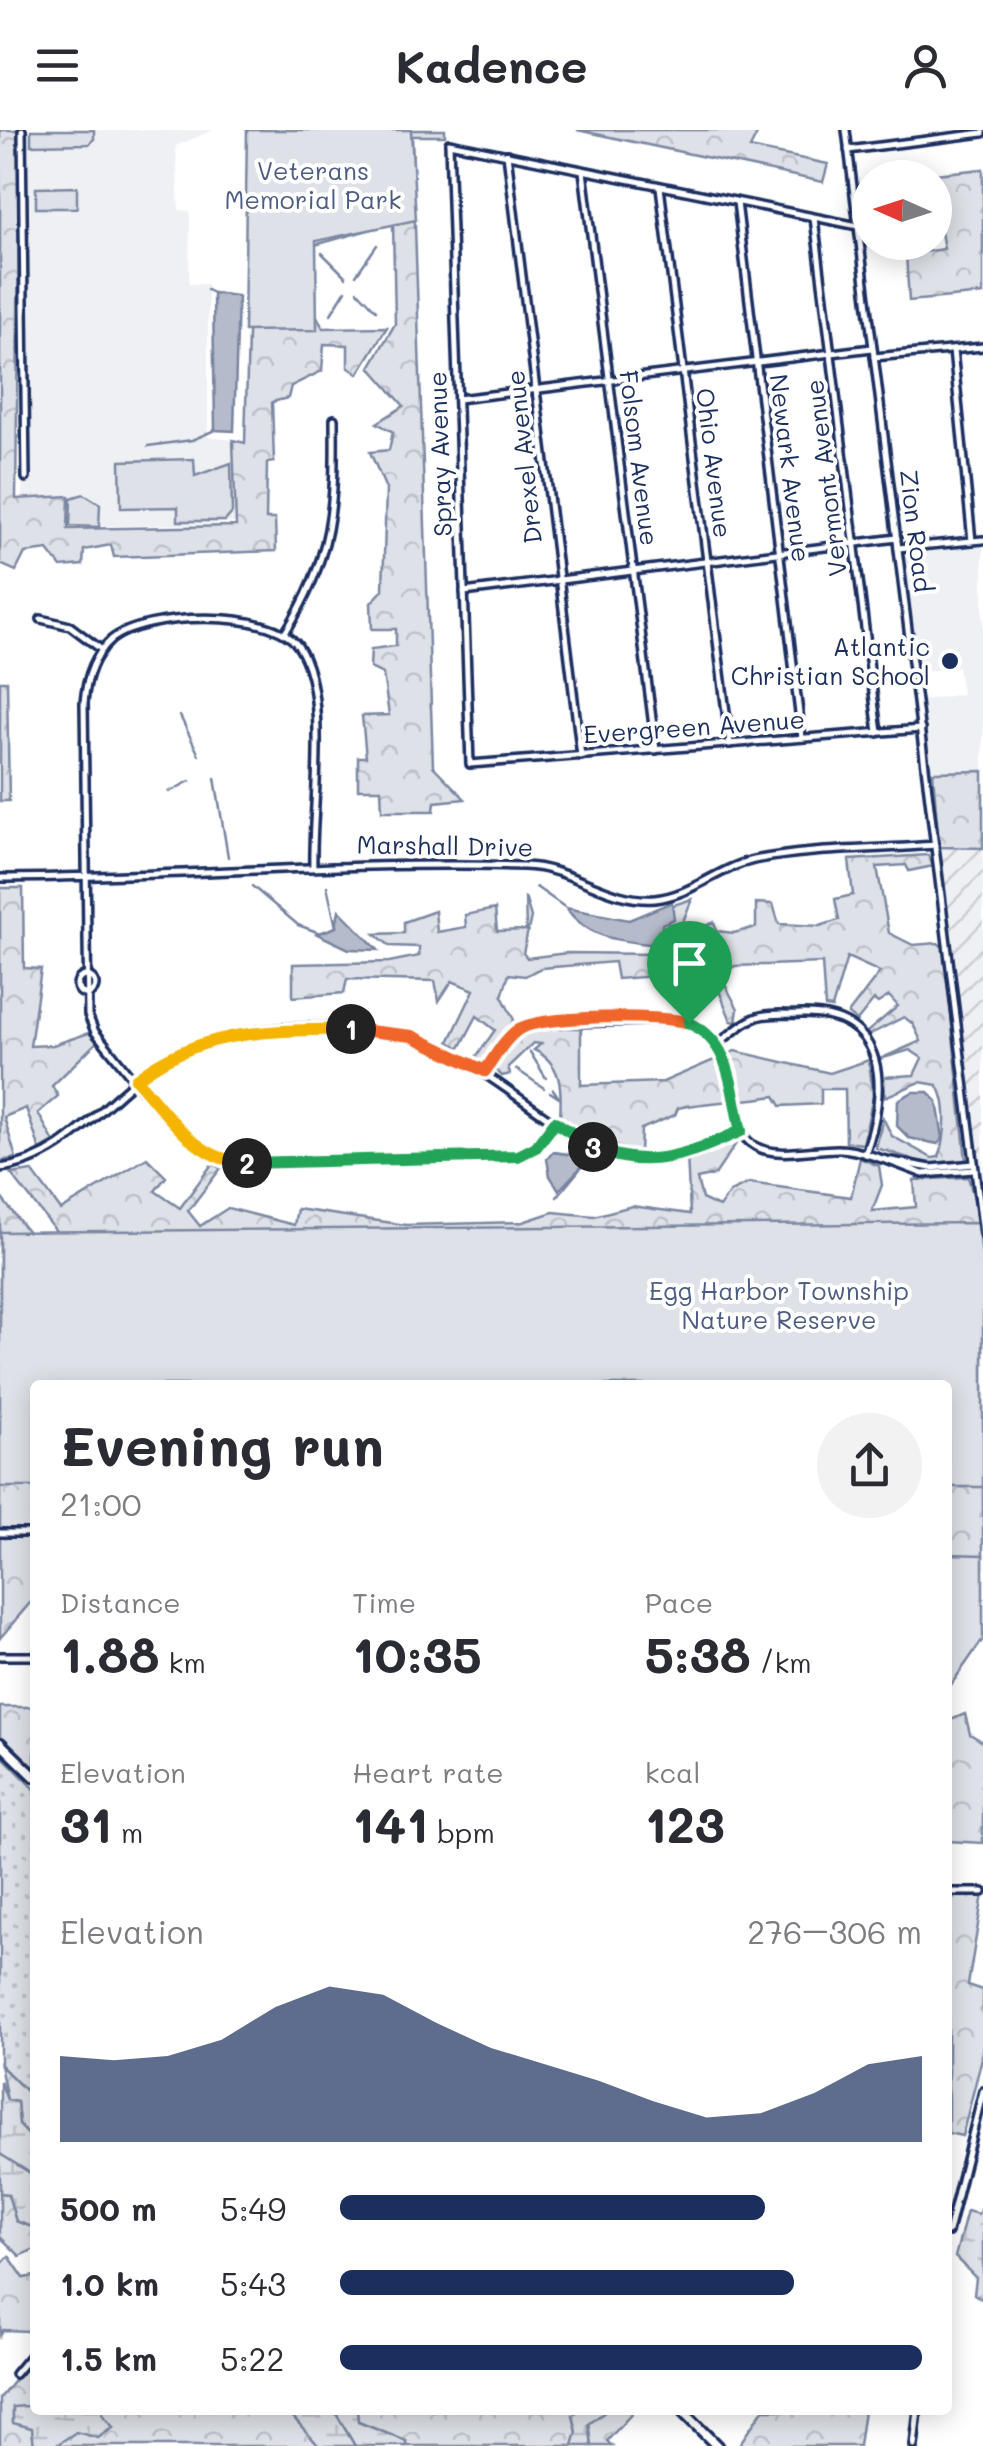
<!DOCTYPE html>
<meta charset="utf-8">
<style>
:root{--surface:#fff;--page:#f2f2f3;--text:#2b2b33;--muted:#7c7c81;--accent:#1b2f5e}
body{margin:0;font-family:Mali,sans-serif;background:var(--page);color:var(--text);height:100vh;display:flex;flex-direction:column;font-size:38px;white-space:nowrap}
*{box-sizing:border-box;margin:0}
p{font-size:32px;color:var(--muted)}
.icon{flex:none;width:55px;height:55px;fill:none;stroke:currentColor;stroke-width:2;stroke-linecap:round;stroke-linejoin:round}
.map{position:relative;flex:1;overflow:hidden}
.sheet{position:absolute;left:30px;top:1250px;width:922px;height:1035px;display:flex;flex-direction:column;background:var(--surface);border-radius:10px;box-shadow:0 5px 25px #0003}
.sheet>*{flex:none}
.needle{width:65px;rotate:273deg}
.buttons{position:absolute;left:852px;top:30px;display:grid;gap:20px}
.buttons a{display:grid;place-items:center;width:100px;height:100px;border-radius:50%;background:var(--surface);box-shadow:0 5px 25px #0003;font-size:50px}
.pin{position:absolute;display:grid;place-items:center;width:85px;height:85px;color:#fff;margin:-102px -42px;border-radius:50% 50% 50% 0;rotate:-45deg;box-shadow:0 0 10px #0007}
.pin .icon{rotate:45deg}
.km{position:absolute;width:50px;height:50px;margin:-25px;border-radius:50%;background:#222;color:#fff;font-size:28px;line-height:50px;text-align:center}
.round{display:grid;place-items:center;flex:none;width:105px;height:105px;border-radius:52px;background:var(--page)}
.summary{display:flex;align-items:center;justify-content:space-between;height:170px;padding:0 30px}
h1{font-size:55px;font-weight:800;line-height:75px}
.metrics{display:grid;grid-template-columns:repeat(3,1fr);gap:15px;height:170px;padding:10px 30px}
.metrics div{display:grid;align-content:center}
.metrics b{font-size:50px;font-weight:800}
.metrics small{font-size:28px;font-weight:400}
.metrics p{font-size:28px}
.chart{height:280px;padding:20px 30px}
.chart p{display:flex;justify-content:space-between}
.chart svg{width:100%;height:180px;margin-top:10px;fill:var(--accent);opacity:.7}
ul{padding:0 30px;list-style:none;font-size:32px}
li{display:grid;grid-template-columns:160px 120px 1fr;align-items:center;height:75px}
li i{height:25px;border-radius:12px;background:var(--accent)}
header{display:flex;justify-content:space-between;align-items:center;height:130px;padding:0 30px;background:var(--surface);font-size:45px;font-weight:800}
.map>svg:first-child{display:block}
.built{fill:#eff0f4}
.industrial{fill:url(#industrial-furrows)}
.grass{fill:url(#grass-dots);stroke:#7c88a2;stroke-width:2.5}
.forest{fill:url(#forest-crowns);stroke:#7c88a2;stroke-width:2.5}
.wetland{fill:url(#wetland-marsh);stroke:#7c88a2;stroke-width:2.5}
.park{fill:#dee1e7;stroke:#7c88a2;stroke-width:2.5}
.water{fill:#b5bbca;stroke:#77839f;stroke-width:2.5}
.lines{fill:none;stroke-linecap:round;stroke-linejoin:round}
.stream{stroke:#77839f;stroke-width:2.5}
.minor-casing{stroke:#1b2f5e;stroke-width:12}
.major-casing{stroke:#1b2f5e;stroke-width:15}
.minor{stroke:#fff;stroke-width:5}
.major{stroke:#fff;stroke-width:8}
.split-1-casing{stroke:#fff;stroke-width:20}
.split-2-casing{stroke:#fff;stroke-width:20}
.split-3-casing{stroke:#fff;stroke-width:20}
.split-4-casing{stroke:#fff;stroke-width:20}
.split-1{stroke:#f0652b;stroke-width:12}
.split-2{stroke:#f5b400;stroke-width:12}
.split-3{stroke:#22a559;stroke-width:12}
.split-4{stroke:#22a559;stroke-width:12}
.poi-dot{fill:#1b2f5e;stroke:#fff;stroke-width:4}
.labels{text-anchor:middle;stroke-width:8;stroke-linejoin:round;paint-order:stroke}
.park-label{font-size:25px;fill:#4c5c80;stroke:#fff}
.street-label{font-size:25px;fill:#1b2f5e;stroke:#fff}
.poi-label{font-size:25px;fill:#1b2f5e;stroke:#fff;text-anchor:end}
</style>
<header><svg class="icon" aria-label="menu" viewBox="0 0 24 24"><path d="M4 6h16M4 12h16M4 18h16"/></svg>Kadence<svg class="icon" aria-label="person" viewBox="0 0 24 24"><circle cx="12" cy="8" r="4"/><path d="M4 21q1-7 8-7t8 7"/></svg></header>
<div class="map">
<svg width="983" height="2316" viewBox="0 0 983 2316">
<defs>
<pattern id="industrial-furrows" width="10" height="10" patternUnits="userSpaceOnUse" patternTransform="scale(2.5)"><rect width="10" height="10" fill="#eff0f4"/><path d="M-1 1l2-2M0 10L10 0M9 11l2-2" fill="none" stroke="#ccced4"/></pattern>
<pattern id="grass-dots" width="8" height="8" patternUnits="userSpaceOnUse" patternTransform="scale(2.5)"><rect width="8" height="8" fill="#dee1e7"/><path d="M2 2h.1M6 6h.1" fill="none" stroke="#bec1c9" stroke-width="1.8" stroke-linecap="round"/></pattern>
<pattern id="forest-crowns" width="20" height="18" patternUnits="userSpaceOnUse" patternTransform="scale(2.5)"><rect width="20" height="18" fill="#dee1e7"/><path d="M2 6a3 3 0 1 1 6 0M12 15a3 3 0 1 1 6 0" fill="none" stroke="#bec1c9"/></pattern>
<pattern id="wetland-marsh" width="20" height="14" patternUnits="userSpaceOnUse" patternTransform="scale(2.5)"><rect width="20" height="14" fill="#dee1e7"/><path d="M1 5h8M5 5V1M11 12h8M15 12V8" fill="none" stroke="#bec1c9"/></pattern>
</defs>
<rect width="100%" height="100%" fill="#fff"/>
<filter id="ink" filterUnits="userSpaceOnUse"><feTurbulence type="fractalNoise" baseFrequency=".01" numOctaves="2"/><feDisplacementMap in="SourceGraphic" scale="20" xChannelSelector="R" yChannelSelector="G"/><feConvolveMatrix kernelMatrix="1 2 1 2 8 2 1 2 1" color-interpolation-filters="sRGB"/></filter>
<g filter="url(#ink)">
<g class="built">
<polygon points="22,0 214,0 176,16 179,80 190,81 189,154 208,154 208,307 233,310 235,393 68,397 69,366 22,368"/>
<polygon points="983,414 983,642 931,648 923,570 962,564 958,536 918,543 904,429 910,422"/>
</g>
<polygon class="industrial" points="983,693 983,1033 974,1034 936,698"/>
<polygon class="grass" points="0,1624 35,1659 35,1970 0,1935"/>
<g class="forest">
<polygon points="0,0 20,0 16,369 69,366 68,399 236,396 233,310 245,313 249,168 315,182 323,198 387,197 358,244 348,237 348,215 324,214 322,241 291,256 288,268 272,272 274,332 267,333 266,389 275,389 276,421 114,427 111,415 84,420 83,435 61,437 48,420 25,423 16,441 0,434"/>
<polygon points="247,0 445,0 445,6 412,6 433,636 465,669 435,672 434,681 382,681 381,659 358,659 358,627 366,627 362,586 389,585 383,544 370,538 371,519 396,516 396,499 372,499 371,473 383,460 386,359 370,322 389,320 393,302 377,293 404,276 370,237 395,194 393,93 315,115"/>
<polygon points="577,0 759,0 750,18 828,34 823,52"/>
<polygon points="983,39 983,164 909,171 906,124 944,119 941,102 935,102 935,48 906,47"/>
<polygon points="0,551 7,551 9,671 0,671"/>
<polygon points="983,641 983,718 939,717 933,642"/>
<path d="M928,725L933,736L909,741L906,735L877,737L889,803L913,815L938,813L944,818L966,1030L928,1034L876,1018L883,988L892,1006L932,1028L939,1027C946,1009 949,971 937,955L920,952L885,967L884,947L914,945L922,928L910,920L880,929L921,911L913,894L904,887L869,905L867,902L898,876L889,866L878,873L874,870L857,891L848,884L880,842L847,827L832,878L825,877L822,833L735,836L720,845L738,879L736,892L731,891L714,848L685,851L670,845L617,849L614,832L541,838L525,846L509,844L502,866L514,890L483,931L476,927L495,900L477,886L460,918L449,912L474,860L452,851L439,871L435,851L347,849L344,863L293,867V834L389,832L419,826V817L390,816L375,804L404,803V792L435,781L437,802L466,797L465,785L495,779L497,801L526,800L525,767L531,787L523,823L527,828L567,823L655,824L673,810L664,778L692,769L682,794L695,818L692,803L714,792L717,801L734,803L756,797V773L773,774L779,794L820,796L839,790L835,769L853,765L849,730Z"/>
<polygon points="0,758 23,758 24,838 41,839 30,916 53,915 89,903 97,912 52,956 58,966 38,983 54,1012 40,1020 26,978 4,987 16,1028 0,1031"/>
<path d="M545,897L581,898V955L663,952L735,921L830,943L869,930L873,966L863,1014L846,1012L845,959H821V974L781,976L775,966C742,972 710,971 678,978L675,985L641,999L640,1024L585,1006L560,987C562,959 562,933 534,920L541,914L533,913L508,937L510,944L502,946L494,938L515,909Z"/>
<polygon points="741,1006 715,1045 697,1049 702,1069 719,1077 730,1062 749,1053 851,1067 860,1028 879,1036 882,1055 872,1081 916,1077 914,1050 968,1047 974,1068 983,1144 983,1438 948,1440 948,1255 60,1106 11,1044 32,1041 61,1080 147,1028 166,1047 155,1061 180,1078 212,1034 221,1038 188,1081 200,1096 228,1078 294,1095 297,1079 406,1095 523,1092 553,1082 594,1086 632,1076 690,1084 687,1025"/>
<polygon points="0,1066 147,1255 35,1255 35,1472 30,1473 0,1508"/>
<polygon points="0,1577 35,1577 35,1643 0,1609"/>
<polygon points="965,1584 970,1604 983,1612 983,1713 948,1711 948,1591"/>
<polygon points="954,1764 983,1764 968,1855 983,1860 983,1924 962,2006 948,2003 948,1783"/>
<polygon points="0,1935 35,1970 35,2012 19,1995 17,1972 7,1970"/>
<polygon points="0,2063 8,2064 16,2091 35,2098 35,2119 20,2126 0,2107"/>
<polygon points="9,2126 24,2148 35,2146 35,2195 30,2201 3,2200 0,2205 0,2136"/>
<polygon points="35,2225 35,2264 27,2276 13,2278 13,2292 32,2298 34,2316 0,2316 0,2268"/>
<polygon points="103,2280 287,2280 319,2316 55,2316 75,2301 98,2308 113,2298 101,2284"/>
<polygon points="357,2280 579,2280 573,2285 577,2302 573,2316 406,2316 406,2311 358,2292"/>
<polygon points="607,2280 635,2280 607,2311 612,2316 592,2316 589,2293"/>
<polygon points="763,2280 864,2280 859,2316 738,2316"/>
</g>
<g class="wetland">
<polygon points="0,1951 7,1970 17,1972 19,1995 35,2012 35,2098 16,2091 8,2064 0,2063"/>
<polygon points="983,2074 983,2170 974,2164 976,2148 955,2127 967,2081 978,2084"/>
<polygon points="35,2264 35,2280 103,2280 102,2284 113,2297 98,2308 76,2302 55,2316 34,2316 32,2298 13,2293 13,2277 27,2276"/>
<polygon points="287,2280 357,2280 358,2292 406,2311 406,2316 319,2316"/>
<polygon points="580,2280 607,2280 589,2294 592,2316 573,2316 577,2302 573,2285"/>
</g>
<g class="park">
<polygon points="31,0 94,0 94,9 89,14 31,15"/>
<polygon points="247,0 411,0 416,90 316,111 317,200 244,201"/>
<polygon points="77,57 77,78 36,78 36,58"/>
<polygon points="194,329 195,346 231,333 232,383 225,391 178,391 178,377 121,378 120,331"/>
<polygon points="84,364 100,374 99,397 70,396 71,368"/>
<polygon points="978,1093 983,1135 983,1357 948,1357 948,1255 35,1255 35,1357 0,1357 0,1102"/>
<polygon points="948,1424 983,1425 983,1509 948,1559"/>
</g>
<g class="water">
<polygon points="213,163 238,166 234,301 215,300"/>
<path d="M672,772L674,789L662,794L663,814L658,815C622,811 589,810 566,778L629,790Z"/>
<polygon points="339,780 378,820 349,819 317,804 336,797"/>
<polygon points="913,962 928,962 937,971 943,1008 938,1014 909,1008 897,996 898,970"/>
<polygon points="553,1022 581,1026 585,1033 559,1060 550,1046 547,1029"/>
</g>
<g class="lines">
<g class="stream">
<polyline points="322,123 346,147"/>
<polyline points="356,145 377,115"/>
<polyline points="207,160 213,163"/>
<polyline points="358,161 376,180"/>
<polyline points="331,184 346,160"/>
<polyline points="148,316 192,310 215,300"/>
<polyline points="180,586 199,625"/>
<polyline points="215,648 228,727"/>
<polyline points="169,662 190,651"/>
<polyline points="252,756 298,795 320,803"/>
<polyline points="327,756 336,797"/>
<polyline points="536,757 566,778"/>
<polyline points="530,922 546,948"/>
<polyline points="516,939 544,958"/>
<polyline points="550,962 559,968 553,959"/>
<polyline points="553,1022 581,1026"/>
<polyline points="557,1067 585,1033"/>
<polyline points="0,2024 35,2046"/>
<polyline points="334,2280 355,2316"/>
</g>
<defs>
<g id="minor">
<polyline points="22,0 26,348"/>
<polyline points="846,0 983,1104"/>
<polyline points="848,20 983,3"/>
<polyline points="507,24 581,626"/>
<polyline points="583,41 656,620"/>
<polyline points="660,57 730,614"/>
<polyline points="737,72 802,608"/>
<polyline points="814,88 878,603"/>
<polyline points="858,96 449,13 470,634 921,599"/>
<polyline points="953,220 972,411"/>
<polyline points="874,227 983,217"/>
<polyline points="458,269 872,218"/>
<polyline points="898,418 983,410"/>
<polyline points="464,462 897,408"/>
<polyline points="41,489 70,496 102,520"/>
<path d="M285,503C333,427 335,376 334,289"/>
<path d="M313,737C311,679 331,564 298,516C271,478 144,482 111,510C93,526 86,550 84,573L88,885L95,902C131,944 184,1026 241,1033L513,1026L536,1017L555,991"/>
<path d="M0,748C175,747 349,731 524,736C571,737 609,773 655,769C692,765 718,738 754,730C812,718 876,720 935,715"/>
<circle cx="86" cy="855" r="9"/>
<path d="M717,914C729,906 741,893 755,888C768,882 787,885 801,884C889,882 888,960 865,1024"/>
<path d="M485,941L511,906L530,894L679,890C755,910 714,994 755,1016C777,1029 815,1018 840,1019C856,1019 871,1026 886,1030"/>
<polyline points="974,1034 931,1038 886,1030 923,1044 974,1040"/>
<path d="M0,1038C68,1029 103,971 156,935C214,895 310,893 378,900C491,911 571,1046 670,1029C695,1024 718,1011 741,1001"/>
<polyline points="0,1403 35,1403"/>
<polyline points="0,1526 35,1526"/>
<polyline points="948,1762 983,1762"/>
<polyline points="948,2102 983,1961"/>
<polyline points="15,2244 35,2220"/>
<polyline points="914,2316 918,2280"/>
</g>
<g id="major">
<polyline points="0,1613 35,1647"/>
<polyline points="681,2280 717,2316"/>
</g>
</defs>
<use href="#minor" class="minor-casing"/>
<use href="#major" class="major-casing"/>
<use href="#minor" class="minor"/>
<use href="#major" class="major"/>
</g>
</g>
<g class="lines" filter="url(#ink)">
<defs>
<path id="split-1" d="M351,899L412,906L485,941C495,927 505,908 519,899C542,885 662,884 689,893"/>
<path id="split-2" d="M247,1033C195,1031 168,984 136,949C202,898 272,901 351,899"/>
<polyline id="split-3" points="247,1033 518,1026 536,1017 555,992 593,1017"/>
<path id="split-4" d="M593,1017C646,1043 691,1023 741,1001C731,960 732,912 689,893"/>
</defs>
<use href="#split-1" class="split-1-casing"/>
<use href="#split-2" class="split-2-casing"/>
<use href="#split-3" class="split-3-casing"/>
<use href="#split-4" class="split-4-casing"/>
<use href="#split-1" class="split-1"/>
<use href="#split-2" class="split-2"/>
<use href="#split-3" class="split-3"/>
<use href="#split-4" class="split-4"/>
</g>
<circle class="poi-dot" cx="950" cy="531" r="10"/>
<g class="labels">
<g class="park-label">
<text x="313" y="50">Veterans<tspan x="313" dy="29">Memorial Park</tspan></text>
<text x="779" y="1170">Egg Harbor Township<tspan x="779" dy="29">Nature Reserve</tspan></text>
</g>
<g class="street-label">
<text transform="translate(440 324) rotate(-92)" y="9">Spray Avenue</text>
<text transform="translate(524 327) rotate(-96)" y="9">Drexel Avenue</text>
<text transform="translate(639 328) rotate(83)" y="9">Folsom Avenue</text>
<text transform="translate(714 333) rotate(83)" y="9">Ohio Avenue</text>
<text transform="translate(790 338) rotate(83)" y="9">Newark Avenue</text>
<text transform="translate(826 348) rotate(-97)" y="9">Vermont Avenue</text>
<text transform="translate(916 401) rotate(83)" y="9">Zion Road</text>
<text transform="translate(694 597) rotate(-4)" y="9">Evergreen Avenue</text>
<text transform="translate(445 716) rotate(1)" y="9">Marshall Drive</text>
</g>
<g class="poi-label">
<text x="930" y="526">Atlantic<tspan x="930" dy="29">Christian School</tspan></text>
</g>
</g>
</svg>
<div class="buttons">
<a><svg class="needle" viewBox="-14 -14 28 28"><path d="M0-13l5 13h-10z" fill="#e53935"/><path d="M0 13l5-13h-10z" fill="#7c7c81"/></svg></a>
</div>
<div class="pin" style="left:689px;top:893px;background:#1e9e55"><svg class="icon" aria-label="arrive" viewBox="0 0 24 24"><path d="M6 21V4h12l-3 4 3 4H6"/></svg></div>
<b class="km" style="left:351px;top:899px">1</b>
<b class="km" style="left:247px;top:1033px">2</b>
<b class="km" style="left:593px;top:1017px">3</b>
<section class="sheet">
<div class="summary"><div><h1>Evening run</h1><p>21:00</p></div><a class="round"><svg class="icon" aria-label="share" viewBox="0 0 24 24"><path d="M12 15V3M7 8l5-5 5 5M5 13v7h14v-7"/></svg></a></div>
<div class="metrics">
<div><p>Distance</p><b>1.88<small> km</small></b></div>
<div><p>Time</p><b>10:35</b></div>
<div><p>Pace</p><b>5:38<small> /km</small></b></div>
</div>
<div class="metrics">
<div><p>Elevation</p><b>31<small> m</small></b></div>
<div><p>Heart rate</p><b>141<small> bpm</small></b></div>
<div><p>kcal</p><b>123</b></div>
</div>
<div class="chart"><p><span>Elevation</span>276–306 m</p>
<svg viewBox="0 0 160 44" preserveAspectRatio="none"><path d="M0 44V23L10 24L20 23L30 19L40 11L50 6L60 8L70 15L80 21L90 25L100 29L110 34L120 38L130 37L140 32L150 25L160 23V44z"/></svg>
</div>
<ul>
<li><b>500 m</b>5:49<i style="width:73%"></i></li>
<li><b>1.0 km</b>5:43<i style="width:78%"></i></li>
<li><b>1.5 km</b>5:22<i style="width:100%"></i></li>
</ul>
</section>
</div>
